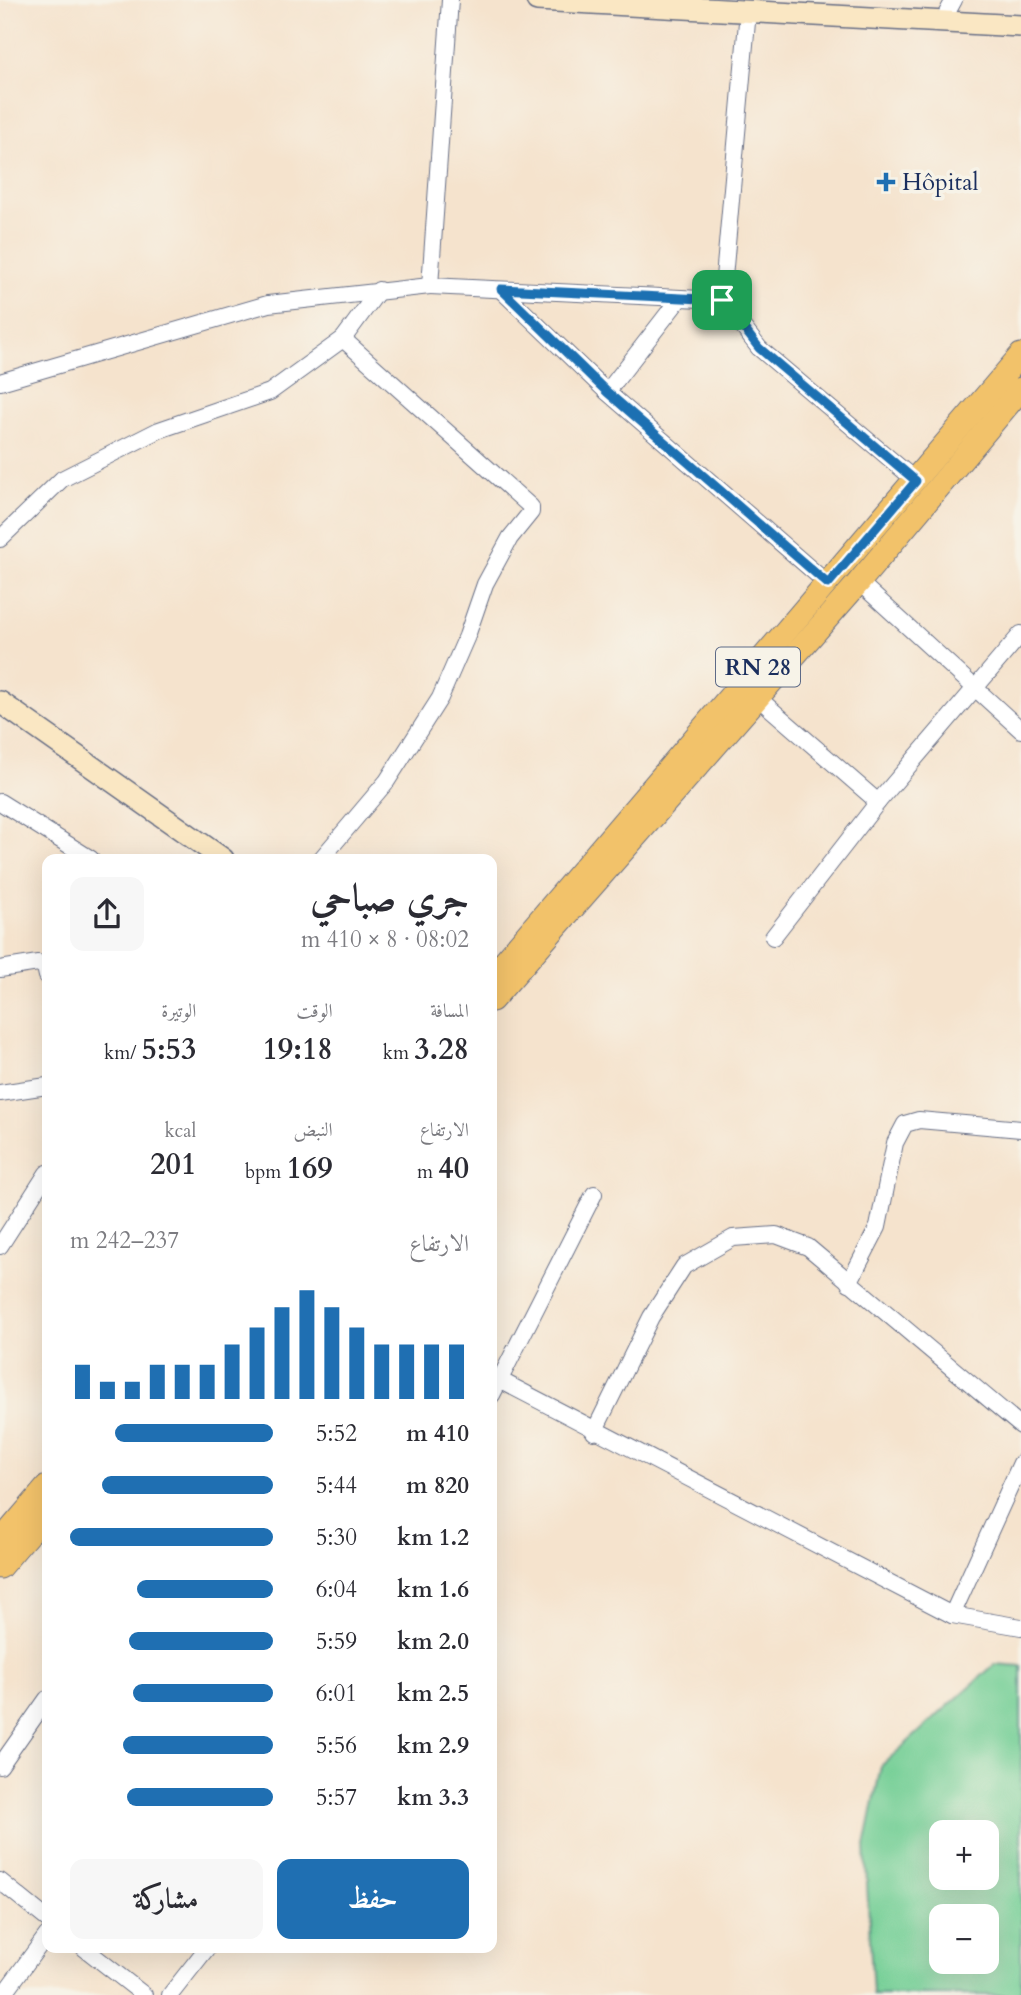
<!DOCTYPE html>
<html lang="ar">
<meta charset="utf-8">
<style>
:root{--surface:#fff;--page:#f7f7f7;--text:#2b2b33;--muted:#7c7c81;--accent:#1f6fb2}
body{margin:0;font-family:Cardo,Amiri,serif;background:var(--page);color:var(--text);direction:rtl;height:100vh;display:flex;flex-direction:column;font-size:26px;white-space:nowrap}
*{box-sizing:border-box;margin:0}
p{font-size:23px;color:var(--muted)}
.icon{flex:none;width:38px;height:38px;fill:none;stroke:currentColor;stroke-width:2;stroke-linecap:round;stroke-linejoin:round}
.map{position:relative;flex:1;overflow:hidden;direction:ltr}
.drawer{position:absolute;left:42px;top:854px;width:455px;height:1099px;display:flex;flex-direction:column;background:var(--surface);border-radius:14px;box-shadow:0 7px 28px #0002;direction:rtl}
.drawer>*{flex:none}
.tools{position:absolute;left:929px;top:1820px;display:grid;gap:14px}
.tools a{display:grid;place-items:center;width:70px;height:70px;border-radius:14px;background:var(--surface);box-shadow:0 7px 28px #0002;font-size:35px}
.pin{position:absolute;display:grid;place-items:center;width:60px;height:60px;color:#fff;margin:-30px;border-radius:14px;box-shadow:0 4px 10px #0006}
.round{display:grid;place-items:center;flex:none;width:74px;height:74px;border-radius:14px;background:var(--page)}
.summary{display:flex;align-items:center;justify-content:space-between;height:119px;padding:0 28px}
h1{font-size:38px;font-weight:800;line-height:52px}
.metrics{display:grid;grid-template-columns:repeat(3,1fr);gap:10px;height:119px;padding:7px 28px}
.metrics div{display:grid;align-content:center}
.metrics b{font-size:30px;font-weight:800}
.metrics small{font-size:19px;font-weight:400}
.metrics p{font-size:19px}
.chart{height:196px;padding:14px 28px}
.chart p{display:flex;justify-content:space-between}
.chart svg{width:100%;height:126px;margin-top:7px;stroke:var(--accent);stroke-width:6}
.action{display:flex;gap:14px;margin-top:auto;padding:14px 28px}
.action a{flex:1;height:80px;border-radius:14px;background:var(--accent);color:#fff;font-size:28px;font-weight:800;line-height:80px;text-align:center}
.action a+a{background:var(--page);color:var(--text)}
ul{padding:0 28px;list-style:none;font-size:23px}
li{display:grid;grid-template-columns:112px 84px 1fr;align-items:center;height:52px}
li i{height:18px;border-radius:9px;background:var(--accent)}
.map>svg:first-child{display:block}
.green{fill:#75cf96;stroke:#487f7a;stroke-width:2;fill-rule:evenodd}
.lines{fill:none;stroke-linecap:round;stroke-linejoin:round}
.street-casing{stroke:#676e85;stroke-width:18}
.secondary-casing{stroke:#676e85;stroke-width:24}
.primary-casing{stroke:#676e85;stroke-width:25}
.street{stroke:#fff;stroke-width:16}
.secondary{stroke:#fae7c3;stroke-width:21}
.primary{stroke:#f2c26a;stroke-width:23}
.route-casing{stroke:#fff;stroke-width:14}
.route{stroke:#1f6fb2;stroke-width:9}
.poi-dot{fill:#1f6fb2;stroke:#f7f3e8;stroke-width:2.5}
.labels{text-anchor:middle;stroke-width:7;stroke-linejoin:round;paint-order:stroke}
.shield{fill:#f7f3e8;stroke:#5d6a87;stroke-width:2}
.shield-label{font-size:23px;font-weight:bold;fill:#1b2f5e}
.poi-label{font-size:24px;fill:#1b2f5e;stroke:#f7f3e8;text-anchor:start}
</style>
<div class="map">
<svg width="1021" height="1995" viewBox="0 0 1021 1995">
<rect width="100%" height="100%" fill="#f7f3e8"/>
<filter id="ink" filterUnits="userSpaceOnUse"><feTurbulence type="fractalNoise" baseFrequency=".0143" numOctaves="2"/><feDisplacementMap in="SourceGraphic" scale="14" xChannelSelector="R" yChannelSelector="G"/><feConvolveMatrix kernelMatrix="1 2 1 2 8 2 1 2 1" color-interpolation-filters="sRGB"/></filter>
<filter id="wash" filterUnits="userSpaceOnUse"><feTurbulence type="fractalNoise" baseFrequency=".00686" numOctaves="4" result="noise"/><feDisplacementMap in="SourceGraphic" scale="28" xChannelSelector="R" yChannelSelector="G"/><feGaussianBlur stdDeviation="1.57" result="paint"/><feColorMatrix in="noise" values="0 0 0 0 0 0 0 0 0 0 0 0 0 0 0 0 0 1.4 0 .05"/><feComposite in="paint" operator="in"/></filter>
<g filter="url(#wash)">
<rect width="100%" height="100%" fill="#f5e3cd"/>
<path class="green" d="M995,1664L1021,1666V1995H873L865,1846L881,1766ZM942,1832H987V1878H942ZM942,1916H987V1962H942Z"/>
</g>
<g filter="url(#ink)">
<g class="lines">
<defs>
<g id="street">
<polyline points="450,0 430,286 722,300 759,348 916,481"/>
<polyline points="942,22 954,0"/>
<polyline points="501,290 607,392 828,584"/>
<polyline points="722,300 748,11"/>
<polyline points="0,382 268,304 430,286"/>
<polyline points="607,392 680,298"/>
<polyline points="0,539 62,479 159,430 270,392 343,339 379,290"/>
<polyline points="859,582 1021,730"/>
<polyline points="757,697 878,802"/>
<polyline points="0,802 91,859"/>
<polyline points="321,859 387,781 440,698 467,636 485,584 510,538 531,512 531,507 343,339"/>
<polyline points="773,937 878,802 1021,634"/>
<polyline points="0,969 38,963 45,967 47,976"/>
<polyline points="0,1093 47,1086"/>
<polyline points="0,1246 47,1173"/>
<polyline points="849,1283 878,1227 895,1143 905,1124 919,1120 1021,1129"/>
<polyline points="492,1376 952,1615 1021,1627"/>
<polyline points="492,1395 594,1194"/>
<polyline points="594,1432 651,1317 684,1266 733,1238 776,1235 808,1247 1021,1426"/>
<polyline points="952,1615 1021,1463"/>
<polyline points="0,1766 47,1699"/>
<polyline points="0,1881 47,1919"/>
<polyline points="84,1948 144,1995"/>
<polyline points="3,1995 47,1935"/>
<polyline points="170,1995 207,1948"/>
</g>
<g id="secondary">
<polyline points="537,0 1021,26"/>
<polyline points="0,702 223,859"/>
</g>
<g id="primary">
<polyline points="492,976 1021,355"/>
<polyline points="492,1000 859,582 1021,389"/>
<polyline points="0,1542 47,1487"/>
<polyline points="0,1567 47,1512"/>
</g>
</defs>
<use href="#street" class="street-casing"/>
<use href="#secondary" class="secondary-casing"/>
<use href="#primary" class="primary-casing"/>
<use href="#street" class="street"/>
<use href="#secondary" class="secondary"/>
<use href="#primary" class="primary"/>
</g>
</g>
<g class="lines" filter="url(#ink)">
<defs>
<polygon id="route" points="501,289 722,300 759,348 916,481 828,584 607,392"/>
</defs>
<use href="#route" class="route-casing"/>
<use href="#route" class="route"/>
</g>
<path class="poi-dot" d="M882.5 171.5h7v7h7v7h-7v7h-7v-7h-7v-7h7z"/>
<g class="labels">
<rect class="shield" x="716" y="647.5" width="84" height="39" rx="5"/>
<g class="shield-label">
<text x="758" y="675">RN 28</text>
</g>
<g class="poi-label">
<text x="902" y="190">Hôpital</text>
</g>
</g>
</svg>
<div class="tools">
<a>+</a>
<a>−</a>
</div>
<div class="pin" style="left:722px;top:300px;background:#1e9e55"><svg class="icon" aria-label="arrive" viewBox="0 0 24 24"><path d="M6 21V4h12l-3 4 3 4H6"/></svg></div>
<section class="drawer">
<div class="summary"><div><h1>جري صباحي</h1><p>08:02 · 8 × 410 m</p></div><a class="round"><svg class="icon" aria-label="share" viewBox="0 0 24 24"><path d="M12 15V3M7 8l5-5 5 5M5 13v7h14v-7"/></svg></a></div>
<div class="metrics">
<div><p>المسافة</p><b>3.28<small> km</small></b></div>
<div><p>الوقت</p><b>19:18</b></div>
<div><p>الوتيرة</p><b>5:53<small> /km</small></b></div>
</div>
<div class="metrics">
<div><p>الارتفاع</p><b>40<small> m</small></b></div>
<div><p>النبض</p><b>169<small> bpm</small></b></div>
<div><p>kcal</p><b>201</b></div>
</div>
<div class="chart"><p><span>الارتفاع</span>237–242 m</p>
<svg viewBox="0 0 160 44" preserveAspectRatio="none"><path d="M5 44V32M15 44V38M25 44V38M35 44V32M45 44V32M55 44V32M65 44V25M75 44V19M85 44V12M95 44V6M105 44V12M115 44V19M125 44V25M135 44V25M145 44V25M155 44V25"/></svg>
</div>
<ul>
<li><b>410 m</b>5:52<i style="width:78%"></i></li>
<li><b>820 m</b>5:44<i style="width:84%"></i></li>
<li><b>1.2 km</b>5:30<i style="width:100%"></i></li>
<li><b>1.6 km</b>6:04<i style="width:67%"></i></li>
<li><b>2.0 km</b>5:59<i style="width:71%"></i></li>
<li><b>2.5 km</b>6:01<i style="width:69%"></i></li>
<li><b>2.9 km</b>5:56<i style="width:74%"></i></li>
<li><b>3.3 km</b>5:57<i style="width:72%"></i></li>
</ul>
<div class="action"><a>حفظ</a><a>مشاركة</a></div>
</section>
</div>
